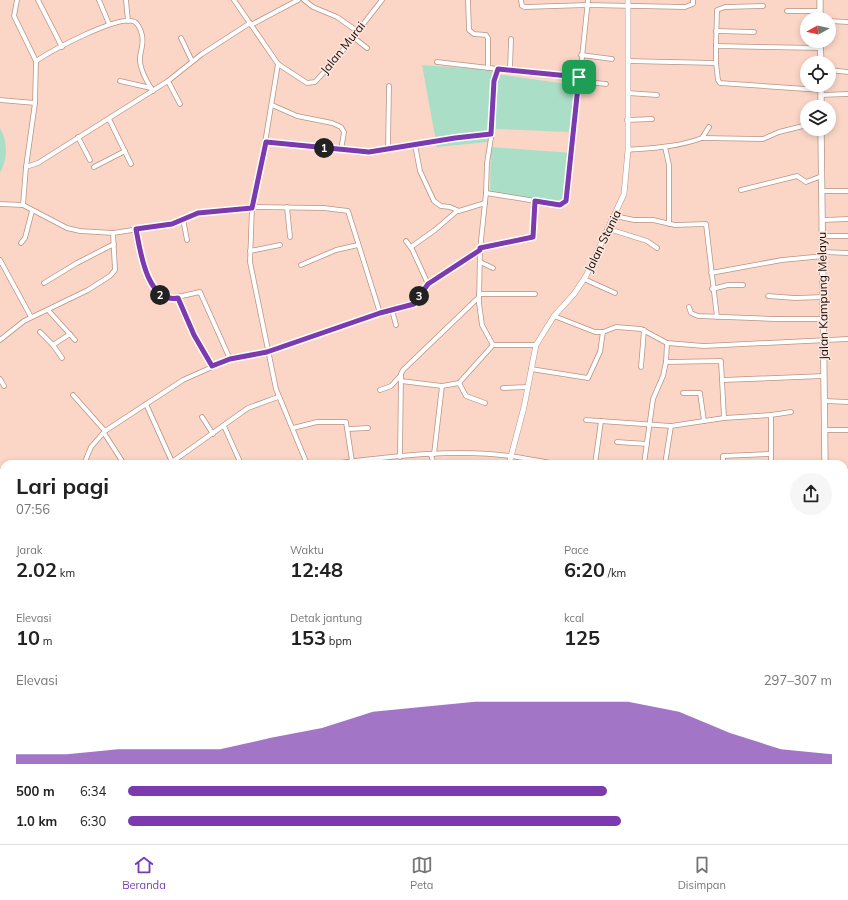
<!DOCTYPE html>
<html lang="id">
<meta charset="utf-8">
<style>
:root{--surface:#fff;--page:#f6f6f6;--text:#222;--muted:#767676;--line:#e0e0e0;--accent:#7b3baf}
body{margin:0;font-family:Mulish,sans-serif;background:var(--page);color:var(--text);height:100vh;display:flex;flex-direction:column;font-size:15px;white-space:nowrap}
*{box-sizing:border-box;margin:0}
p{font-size:13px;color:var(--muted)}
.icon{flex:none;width:22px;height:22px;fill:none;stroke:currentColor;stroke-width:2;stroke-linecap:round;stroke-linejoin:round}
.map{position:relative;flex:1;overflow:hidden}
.side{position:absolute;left:0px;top:460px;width:848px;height:384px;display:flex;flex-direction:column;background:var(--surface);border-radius:12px 12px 0 0;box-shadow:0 2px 6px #0003}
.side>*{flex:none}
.needle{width:26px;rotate:262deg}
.controls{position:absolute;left:800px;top:12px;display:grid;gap:8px}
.controls a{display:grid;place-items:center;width:36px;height:36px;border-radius:50%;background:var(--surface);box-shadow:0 2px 6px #0003;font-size:20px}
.pin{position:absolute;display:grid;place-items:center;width:34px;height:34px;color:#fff;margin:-17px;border-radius:8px;box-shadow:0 2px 6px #0006}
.km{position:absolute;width:20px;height:20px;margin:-10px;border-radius:50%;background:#222;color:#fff;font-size:11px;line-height:20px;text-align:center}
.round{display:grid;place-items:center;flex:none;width:42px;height:42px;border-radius:21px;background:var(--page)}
.overview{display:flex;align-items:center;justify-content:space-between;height:68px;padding:0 16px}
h1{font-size:22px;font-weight:700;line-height:30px}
.figures{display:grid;grid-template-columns:repeat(3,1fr);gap:6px;height:68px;padding:4px 16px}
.figures div{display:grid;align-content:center}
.figures b{font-size:20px;font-weight:700}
.figures small{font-size:11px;font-weight:400}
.figures p{font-size:11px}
.chart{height:112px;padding:8px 16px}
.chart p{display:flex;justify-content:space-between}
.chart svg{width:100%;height:72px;margin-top:4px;fill:var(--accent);opacity:.7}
ul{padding:0 16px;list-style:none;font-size:13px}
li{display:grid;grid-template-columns:64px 48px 1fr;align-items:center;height:30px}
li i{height:10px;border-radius:5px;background:var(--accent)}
.tab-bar{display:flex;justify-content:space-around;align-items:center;height:56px;border-top:1px solid var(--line);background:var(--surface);font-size:11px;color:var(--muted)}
.tab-bar a{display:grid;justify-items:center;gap:2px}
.tab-bar .selected{color:var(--accent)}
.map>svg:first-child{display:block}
.green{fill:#abdec6}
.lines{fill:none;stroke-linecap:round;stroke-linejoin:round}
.minor-casing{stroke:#b79486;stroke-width:5.5}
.tertiary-casing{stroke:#b79486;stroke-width:6}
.secondary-casing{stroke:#b79486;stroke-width:7}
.minor{stroke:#fff;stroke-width:4}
.tertiary{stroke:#fff;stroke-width:5}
.secondary{stroke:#fff;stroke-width:5.5}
.route-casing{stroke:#fff;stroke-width:8}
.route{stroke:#7b3baf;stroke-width:5}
.labels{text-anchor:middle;stroke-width:3;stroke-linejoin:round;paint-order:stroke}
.street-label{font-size:12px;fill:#180c07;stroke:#fee7de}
</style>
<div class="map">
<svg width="848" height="844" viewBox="0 0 848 844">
<rect width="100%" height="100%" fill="#fbd6c7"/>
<g class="green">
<polygon points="422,65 493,70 488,142 437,147"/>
<polygon points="496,74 575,85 569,132 496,129"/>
<path d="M0,128C8,142 8,159 0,173Z"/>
<polygon points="491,147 573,153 566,204 490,192"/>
</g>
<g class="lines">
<defs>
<g id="minor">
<polyline points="17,0 14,16 36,61 35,103"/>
<polyline points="38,0 62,47"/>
<polyline points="99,0 109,24"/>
<polyline points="126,0 128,21"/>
<polyline points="234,0 278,64 262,161 252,207 250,262 276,389 307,464"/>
<polyline points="304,0 313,7 337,17 357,31"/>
<polyline points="468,0 469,30 474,34 486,35 488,38 488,68"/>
<polyline points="521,0 522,6 525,7 587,5 685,7 693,4 693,0"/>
<polyline points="787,11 820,11"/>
<polyline points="829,21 848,22"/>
<polyline points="251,25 298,0"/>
<polyline points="716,31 754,32"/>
<polyline points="353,37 367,48"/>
<polyline points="181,38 192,61"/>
<polyline points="716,46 717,10 725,7 763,6"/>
<polyline points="581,55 612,59"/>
<path d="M36,61C51,51 120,13 135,22C139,25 141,31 142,35C144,44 141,49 140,57C139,68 147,82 153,91"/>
<polyline points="628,61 716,63 718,80 720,83 821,90"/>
<polyline points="437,62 498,69"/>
<polyline points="716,63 716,46 821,48"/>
<polyline points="278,64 307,83 315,82 336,59 382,0"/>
<polyline points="510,70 511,39"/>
<polyline points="829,70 848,72"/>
<polyline points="120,81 151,88"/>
<polyline points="168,81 180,104"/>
<polyline points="578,81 606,84"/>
<polyline points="628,93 657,95"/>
<polyline points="821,95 848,94"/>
<polyline points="0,100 35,103 26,167"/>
<polyline points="272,105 297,116 332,123 341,127 344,132 341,150"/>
<polyline points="109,119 131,164"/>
<polyline points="627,120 652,119"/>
<polyline points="78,137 90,160"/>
<polyline points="702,138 763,139 779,132 807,125"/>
<polyline points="266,142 369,152 455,138 491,134"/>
<polyline points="415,145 420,171 434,201 441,206 450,207 459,211 485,203"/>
<polyline points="665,147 669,165 669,224"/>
<polyline points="388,150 389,86"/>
<path d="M628,150C653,148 678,147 702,138L709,127"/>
<polyline points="94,167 125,151"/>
<polyline points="741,190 797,176 806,182 822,176"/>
<polyline points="822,191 848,191"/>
<polyline points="486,193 560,205 567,201 588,0"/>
<polyline points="0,204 23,205 26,167 38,163 168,81 202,54 250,23"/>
<polyline points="23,205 67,228 80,231 113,233 172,224 198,213 252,207 324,208 348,211 380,313"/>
<polyline points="287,207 290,237"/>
<polyline points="615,216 634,220 653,220 675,225 706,224 717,317"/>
<polyline points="183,219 187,240"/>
<polyline points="823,220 848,219"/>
<path d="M136,229C140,249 145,291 168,299L200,292L230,359"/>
<polyline points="609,229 647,241 657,248"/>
<polyline points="823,236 848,236"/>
<polyline points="406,241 412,249 428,284"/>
<polyline points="21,243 25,238 32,211"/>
<polyline points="411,247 435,230 457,211"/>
<polyline points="480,248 533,237 535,201"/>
<polyline points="250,251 280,245"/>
<polyline points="823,252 848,253"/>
<polyline points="0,260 31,317"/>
<polyline points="480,262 493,268"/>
<polyline points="301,265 336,250 358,245"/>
<polyline points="711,273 782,260 824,256"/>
<polyline points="584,279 615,293"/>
<polyline points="44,283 77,263 114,244"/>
<polyline points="712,289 728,285 743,285"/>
<polyline points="479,294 535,294"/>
<polyline points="768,296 795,298 824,297"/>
<polyline points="178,298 194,335 212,366"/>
<polyline points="689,307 691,313 698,316 774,319 824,319"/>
<polyline points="48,310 75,340"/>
<polyline points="392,310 396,325"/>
<polyline points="554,316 595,332 603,332 616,327 641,329 667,343 704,346 848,339"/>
<polyline points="40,332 53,345 70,334"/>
<polyline points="0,340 24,321 88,290 110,276 115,270 113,233"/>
<polyline points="53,345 62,358"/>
<polyline points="536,345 493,345 482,325 479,303 480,250 486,193 487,163 491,138 494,81 498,69 579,77"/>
<polyline points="666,362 721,361 724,418"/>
<polyline points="641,367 644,330"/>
<polyline points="531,369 588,378 600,352 603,332"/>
<polyline points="0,379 4,386"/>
<polyline points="723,380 824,376"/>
<polyline points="401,381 442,386 459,383 493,345"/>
<polyline points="459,383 466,396 485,403"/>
<polyline points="503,388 528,387"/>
<polyline points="380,390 391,386 401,375"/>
<polyline points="683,393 700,393 704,421"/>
<polyline points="73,395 105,431"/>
<polyline points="825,401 848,402"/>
<polyline points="146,404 173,464"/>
<polyline points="771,415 791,412"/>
<polyline points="202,417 213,434"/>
<polyline points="586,420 671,426 724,418 771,415 771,464"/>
<polyline points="224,426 241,464"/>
<polyline points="293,428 317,422 346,422 352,461"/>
<polyline points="349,429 368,428"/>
<polyline points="825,430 848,430"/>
<polyline points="104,433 124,464"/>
<polyline points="617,442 647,444"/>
<polyline points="434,454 442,386"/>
<polyline points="431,455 434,464"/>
<polyline points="400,457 401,374 403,370 479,297"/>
<polyline points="172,462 248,408 278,397"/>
<polyline points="84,464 91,447 105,431 183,380 230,359 267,352 380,313 414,304 428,284 480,250"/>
<path d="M331,464C388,457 453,448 510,456C526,458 542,462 558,464"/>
<polyline points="595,464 601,421"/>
<polyline points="644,464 653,399 663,376 666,362 667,343"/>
<polyline points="665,464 671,426"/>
<polyline points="723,464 723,456 770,454"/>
<polyline points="844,481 848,482"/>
<polyline points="844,494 848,495"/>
<polyline points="844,594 848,596"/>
<polyline points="0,604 4,603"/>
<polyline points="844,645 848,644"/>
<polyline points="844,695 848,696"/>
<polyline points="0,715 4,723"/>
<polyline points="281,840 282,844"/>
<polyline points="330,840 330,844"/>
<polyline points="388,840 388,844"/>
<polyline points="453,840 453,844"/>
<polyline points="615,840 617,844"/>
<polyline points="656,840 658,844"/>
<polyline points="696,840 697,844"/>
<polyline points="778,840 778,844"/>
<polyline points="802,840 802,844"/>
<polyline points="251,843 269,840"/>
<polyline points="154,844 161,840"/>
<polyline points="345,844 345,840"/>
<polyline points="759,844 765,840"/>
</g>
<g id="tertiary">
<polyline points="509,464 524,407 536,345 554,316 574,294 586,276 624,194 628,150 628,0"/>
<polyline points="0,792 4,797"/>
<polyline points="0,826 4,819"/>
<polyline points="491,840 491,844"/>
</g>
<g id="secondary">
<polyline points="820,0 820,19"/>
<polyline points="820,41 821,63"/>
<polyline points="821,85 821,107"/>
<polyline points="821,129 825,464"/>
<polyline points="830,844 830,840"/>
</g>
</defs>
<use href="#minor" class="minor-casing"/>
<use href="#tertiary" class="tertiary-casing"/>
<use href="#secondary" class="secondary-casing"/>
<use href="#minor" class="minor"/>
<use href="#tertiary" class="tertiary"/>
<use href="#secondary" class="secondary"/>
</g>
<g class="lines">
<defs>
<path id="route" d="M498,69L579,77L566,201L560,205L535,201L533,237L480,248V250L428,284L414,304L380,313L267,352L230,359L212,366L194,335L178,298C147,304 140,250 136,229L172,224L198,213L252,208L266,142L369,152L455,138L491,134L494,81Z"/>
</defs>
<use href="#route" class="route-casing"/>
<use href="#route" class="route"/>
</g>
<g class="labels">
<g class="street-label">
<text transform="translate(343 48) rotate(-51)" y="4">Jalan Murai</text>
<text transform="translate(603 241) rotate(-64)" y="4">Jalan Stania</text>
<text transform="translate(823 296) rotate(-91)" y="4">Jalan Kampung Melayu</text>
</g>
</g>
</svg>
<div class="controls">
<a><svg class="needle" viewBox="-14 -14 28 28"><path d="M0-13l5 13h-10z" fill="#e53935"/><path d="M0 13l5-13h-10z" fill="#767676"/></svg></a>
<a><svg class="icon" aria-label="locate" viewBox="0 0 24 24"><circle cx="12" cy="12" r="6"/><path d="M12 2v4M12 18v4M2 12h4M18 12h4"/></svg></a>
<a><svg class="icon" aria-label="layers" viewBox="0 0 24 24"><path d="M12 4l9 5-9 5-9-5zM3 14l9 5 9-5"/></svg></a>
</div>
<div class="pin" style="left:579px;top:77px;background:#1e9e55"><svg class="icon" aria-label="arrive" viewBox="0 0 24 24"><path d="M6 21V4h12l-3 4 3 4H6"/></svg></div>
<b class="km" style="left:324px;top:148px">1</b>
<b class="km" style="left:160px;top:295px">2</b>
<b class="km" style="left:419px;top:296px">3</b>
<section class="side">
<div class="overview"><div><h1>Lari pagi</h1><p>07:56</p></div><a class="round"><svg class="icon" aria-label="share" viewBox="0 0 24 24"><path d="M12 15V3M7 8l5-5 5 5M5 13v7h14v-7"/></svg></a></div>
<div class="figures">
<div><p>Jarak</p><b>2.02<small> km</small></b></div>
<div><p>Waktu</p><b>12:48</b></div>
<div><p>Pace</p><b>6:20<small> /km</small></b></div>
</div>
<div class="figures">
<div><p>Elevasi</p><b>10<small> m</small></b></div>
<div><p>Detak jantung</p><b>153<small> bpm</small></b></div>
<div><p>kcal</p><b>125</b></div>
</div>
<div class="chart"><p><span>Elevasi</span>297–307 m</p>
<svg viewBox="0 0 160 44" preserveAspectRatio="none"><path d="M0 44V38L10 38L20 35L30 35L40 35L50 28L60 22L70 12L80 9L90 6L100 6L110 6L120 6L130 12L140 25L150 35L160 38V44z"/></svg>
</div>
<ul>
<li><b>500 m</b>6:34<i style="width:68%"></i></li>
<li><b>1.0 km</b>6:30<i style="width:70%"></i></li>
</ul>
</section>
</div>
<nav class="tab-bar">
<a class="selected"><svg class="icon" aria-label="home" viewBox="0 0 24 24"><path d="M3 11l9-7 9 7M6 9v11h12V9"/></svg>Beranda</a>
<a><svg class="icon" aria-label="map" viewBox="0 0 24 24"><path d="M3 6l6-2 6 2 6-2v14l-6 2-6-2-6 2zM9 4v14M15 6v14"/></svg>Peta</a>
<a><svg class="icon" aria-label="saved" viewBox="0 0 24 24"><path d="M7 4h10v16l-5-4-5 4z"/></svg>Disimpan</a>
</nav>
